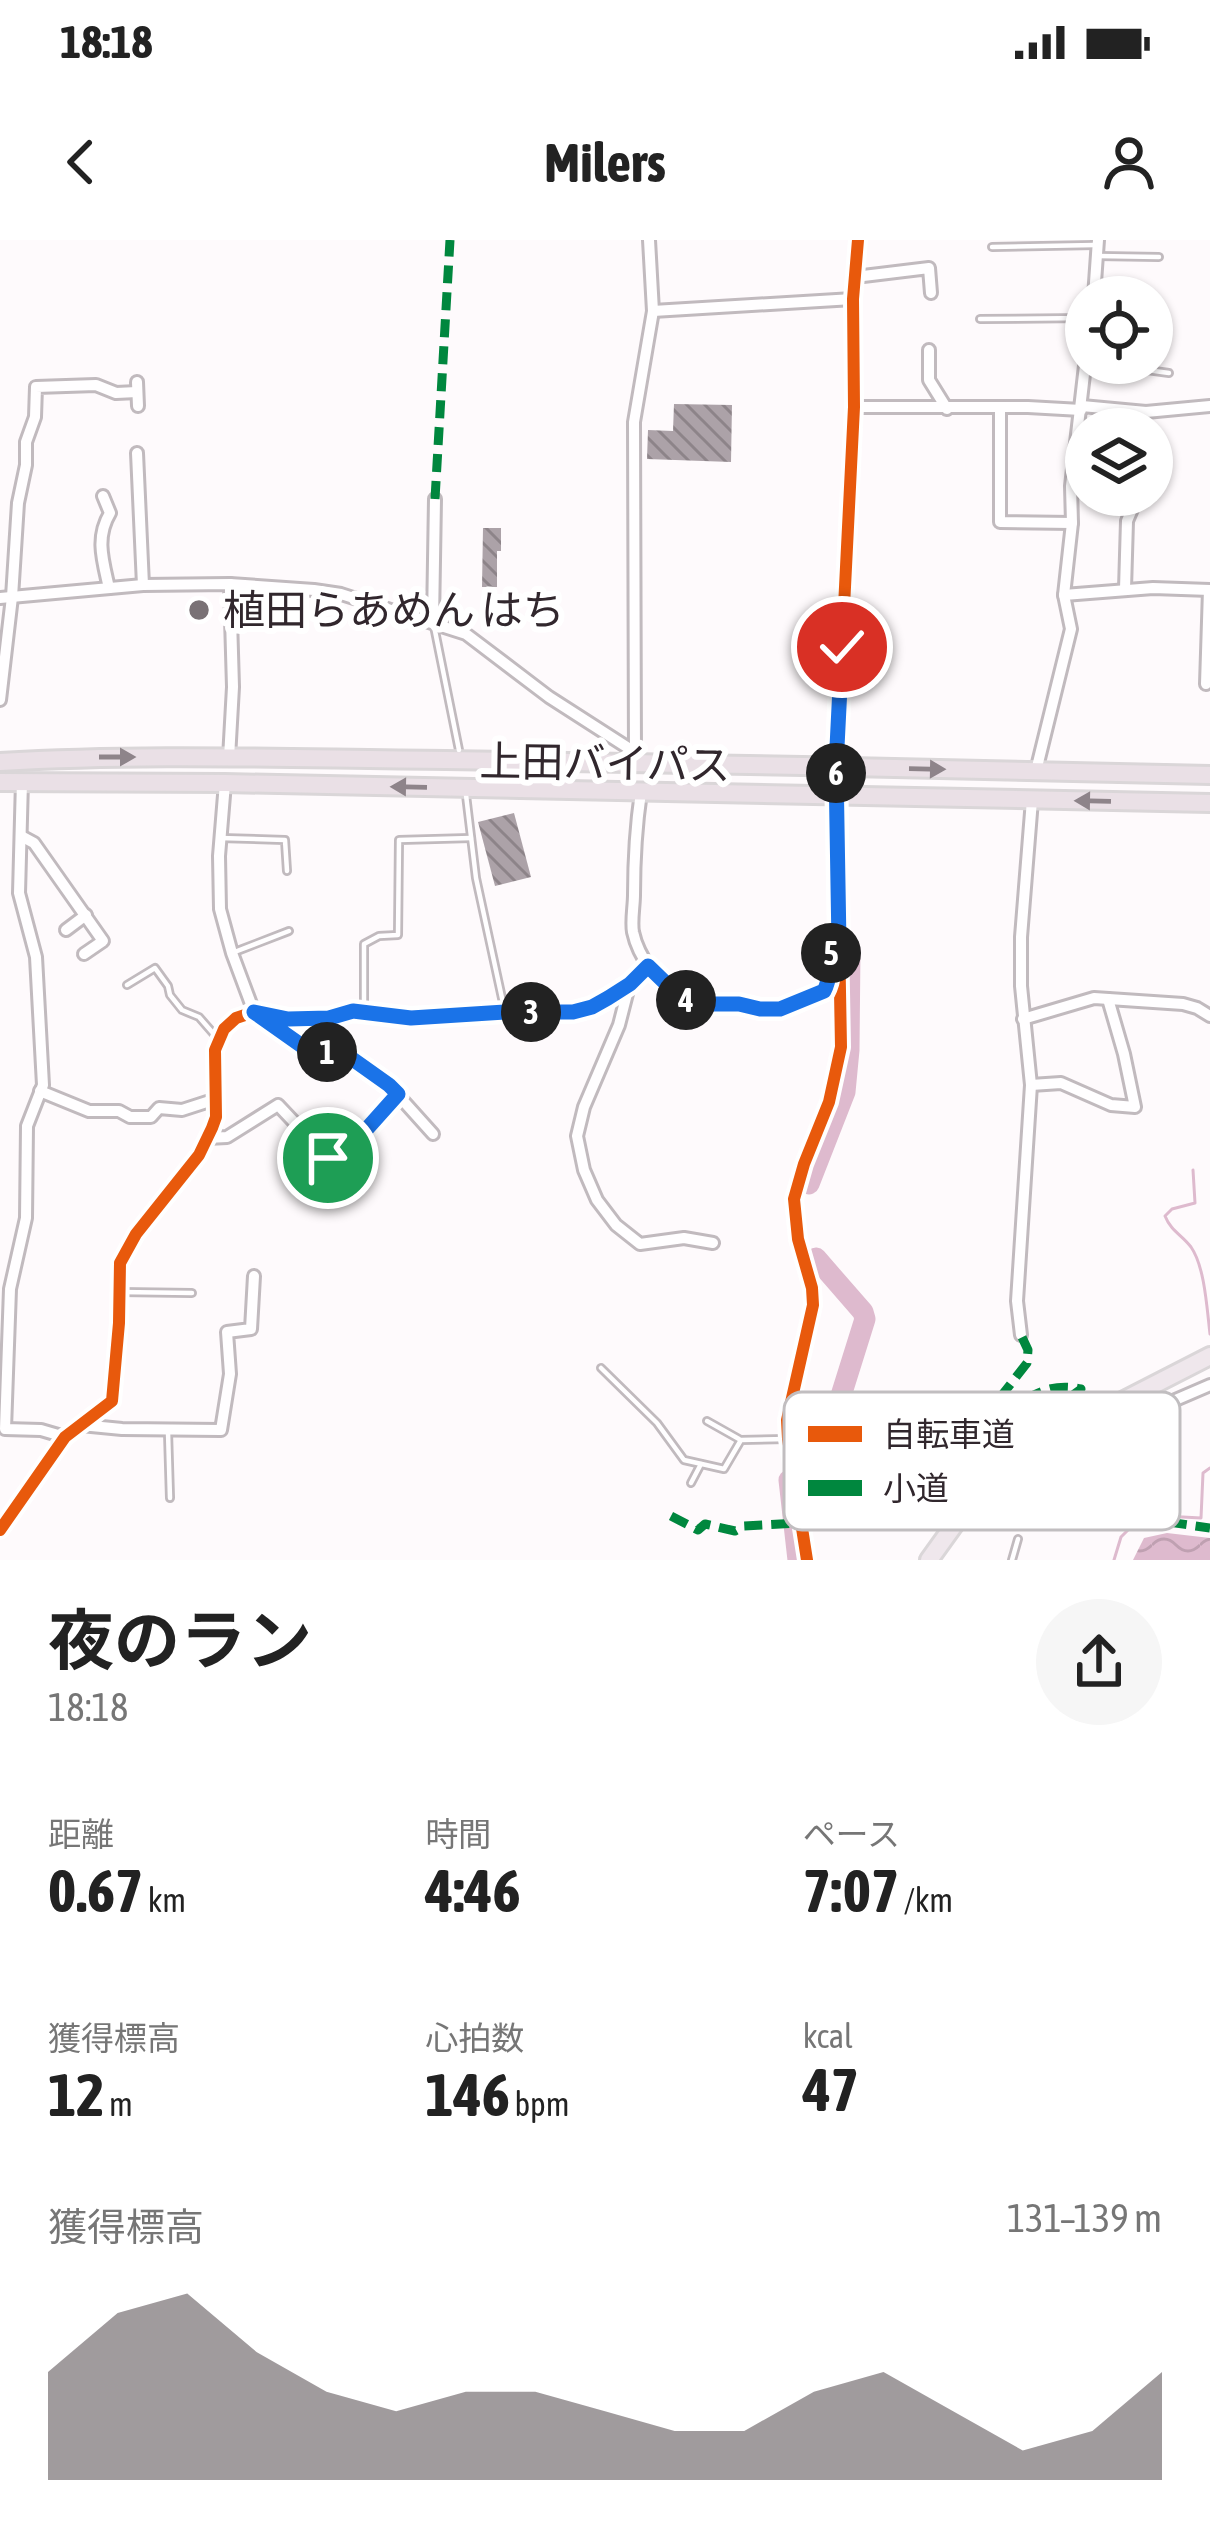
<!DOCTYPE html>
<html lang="ja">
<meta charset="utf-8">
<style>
:root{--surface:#fff;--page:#f6f6f6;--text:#222;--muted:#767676;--accent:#797175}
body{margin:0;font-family:"Asap Condensed","Noto Sans JP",sans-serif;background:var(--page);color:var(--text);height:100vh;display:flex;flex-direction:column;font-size:45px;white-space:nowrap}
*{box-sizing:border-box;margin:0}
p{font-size:39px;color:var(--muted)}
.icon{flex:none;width:66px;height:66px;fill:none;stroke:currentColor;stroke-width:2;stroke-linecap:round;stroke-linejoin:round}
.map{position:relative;height:1320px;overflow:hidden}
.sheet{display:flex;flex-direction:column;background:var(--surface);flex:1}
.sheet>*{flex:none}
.buttons{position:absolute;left:1065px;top:36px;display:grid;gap:24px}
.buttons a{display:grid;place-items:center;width:108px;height:108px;border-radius:50%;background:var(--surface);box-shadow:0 3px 9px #0004;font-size:60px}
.pin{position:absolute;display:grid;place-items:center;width:102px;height:102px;color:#fff;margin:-51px;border:6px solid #fff;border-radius:50%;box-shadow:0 3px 12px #0007}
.km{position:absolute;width:60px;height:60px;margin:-30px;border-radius:50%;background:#222;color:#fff;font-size:33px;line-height:60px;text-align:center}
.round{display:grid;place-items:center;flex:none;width:126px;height:126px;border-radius:63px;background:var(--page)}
.headline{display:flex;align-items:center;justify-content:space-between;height:204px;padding:0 48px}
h1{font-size:66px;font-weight:700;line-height:90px}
.figures{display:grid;grid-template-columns:repeat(3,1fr);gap:18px;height:204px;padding:12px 48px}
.figures div{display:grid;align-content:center}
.figures b{font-size:60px;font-weight:700}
.figures small{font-size:33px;font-weight:400}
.figures p{font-size:33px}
.chart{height:336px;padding:24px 48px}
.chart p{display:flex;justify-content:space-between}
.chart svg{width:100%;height:216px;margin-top:12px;fill:var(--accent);opacity:.7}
.status{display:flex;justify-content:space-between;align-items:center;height:84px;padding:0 60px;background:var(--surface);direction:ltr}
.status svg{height:33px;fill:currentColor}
header{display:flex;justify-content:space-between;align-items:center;height:156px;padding:0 48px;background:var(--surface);font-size:54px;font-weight:700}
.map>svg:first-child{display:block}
.water{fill:url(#water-waves)}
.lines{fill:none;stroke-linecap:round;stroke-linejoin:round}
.stream{stroke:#debace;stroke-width:3}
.river{stroke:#debace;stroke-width:21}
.building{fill:url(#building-back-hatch)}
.service-casing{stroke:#c1babe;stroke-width:10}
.minor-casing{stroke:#c1babe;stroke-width:16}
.primary-casing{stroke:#dad6d8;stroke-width:22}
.trunk-casing{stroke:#dad6d8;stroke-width:22}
.service{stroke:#fffeff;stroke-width:4.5}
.minor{stroke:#fffeff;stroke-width:10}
.primary{stroke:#efe7ec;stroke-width:16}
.trunk{stroke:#eae0e6;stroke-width:16}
.quiet{stroke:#00873e;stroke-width:9;stroke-dasharray:18 9;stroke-linecap:butt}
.cycleway-casing{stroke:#fff;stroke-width:20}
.cycleway{stroke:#e8590c;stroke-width:12}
.oneway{fill:#8e848a}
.route-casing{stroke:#fff;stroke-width:24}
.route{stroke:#1a73e8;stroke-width:15}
.poi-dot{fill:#797175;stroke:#fff;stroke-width:4.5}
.labels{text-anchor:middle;stroke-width:12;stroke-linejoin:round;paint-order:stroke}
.poi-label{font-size:42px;fill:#31272d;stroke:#fff;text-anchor:start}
.street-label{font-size:42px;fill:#31272d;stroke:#fff}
.key{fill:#fff;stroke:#c1bec0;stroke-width:3}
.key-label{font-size:33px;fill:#31272d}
</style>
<div class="status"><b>18:18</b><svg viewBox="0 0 49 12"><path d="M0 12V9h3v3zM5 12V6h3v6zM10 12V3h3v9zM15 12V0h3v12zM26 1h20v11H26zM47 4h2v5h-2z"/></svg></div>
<header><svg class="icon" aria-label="back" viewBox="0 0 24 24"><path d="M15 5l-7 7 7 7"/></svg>Milers<svg class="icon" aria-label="person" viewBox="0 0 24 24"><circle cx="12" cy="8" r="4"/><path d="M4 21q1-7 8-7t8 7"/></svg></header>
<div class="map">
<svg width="1210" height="1320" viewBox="0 0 1210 1320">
<defs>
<pattern id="water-waves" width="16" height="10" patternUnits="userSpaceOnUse" patternTransform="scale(3)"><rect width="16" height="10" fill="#debace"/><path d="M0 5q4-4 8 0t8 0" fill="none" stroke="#bfa0b1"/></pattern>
<pattern id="building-back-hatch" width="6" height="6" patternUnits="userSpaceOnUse" patternTransform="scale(3)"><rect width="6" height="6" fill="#aca2a8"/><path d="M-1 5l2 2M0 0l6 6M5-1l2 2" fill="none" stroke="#8d8489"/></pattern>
</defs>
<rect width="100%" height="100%" fill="#fefafc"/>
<polygon class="water" points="1167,1293 1210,1298 1210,1320 1133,1320 1144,1298"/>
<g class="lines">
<g class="stream">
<path d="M1193,930L1195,963L1172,969L1165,976C1171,991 1182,995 1191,1007C1205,1027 1207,1070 1210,1094"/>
<polyline points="1146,1275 1201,1278 1203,1233 1210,1228"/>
<polyline points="1114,1320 1121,1297 1135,1283"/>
</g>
<g class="river">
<polyline points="809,944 845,852 849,810 850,709"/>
<polyline points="799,1222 834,1178 865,1079 863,1072 816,1018"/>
<polyline points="789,1240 798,1320"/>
</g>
</g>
<g class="building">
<polygon points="674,164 732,165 731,222 647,219 648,190 673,191"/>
<polygon points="483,288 501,288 501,311 497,311 497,347 482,347"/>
<polygon points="514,573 531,637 495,646 478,582"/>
</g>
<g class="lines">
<defs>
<g id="service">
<polyline points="992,7 1095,5"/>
<polyline points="1098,16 1159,17"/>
<polyline points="1096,54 1133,57"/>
<polyline points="980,79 1086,78"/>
<polyline points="1096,123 1169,133"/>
<polyline points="434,386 459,510"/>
<polyline points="466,555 476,638 505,772"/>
<polyline points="220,598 285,600 287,631"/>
<polyline points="232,713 289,691"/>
<polyline points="127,745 155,728 168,746 170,755 182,770 199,777 219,800"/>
<polyline points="364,772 364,704 379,696 398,695 399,600 471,598"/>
<polyline points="120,1052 192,1053"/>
<polyline points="601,1128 657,1183 684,1220 724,1229 741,1200 787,1199"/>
<polyline points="707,1181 739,1199"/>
<polyline points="168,1192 170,1258"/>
<polyline points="691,1243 701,1224"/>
<polyline points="1072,1263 1132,1252"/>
<polyline points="1142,1283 1129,1241 1126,1203 1144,1177"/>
<polyline points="1012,1320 1018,1299"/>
</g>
<g id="minor">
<polyline points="855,37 929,28 931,53"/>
<polyline points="1094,57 1098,0"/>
<polyline points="653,71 853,59"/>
<polyline points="929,110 929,140 947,169"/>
<polyline points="137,142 138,166"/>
<polyline points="1082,166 1146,172 1210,166"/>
<polyline points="854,167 1028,167 1081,170"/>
<polyline points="1000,167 1000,282 1072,283"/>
<polyline points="137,213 143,345"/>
<path d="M103,256L110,273C95,298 103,321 109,348"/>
<polyline points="1125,349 1127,281 1138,255"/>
<polyline points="1064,355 1153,348 1210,350"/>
<polyline points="0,358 143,345 230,344 314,350 341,354 466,394 549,457 633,511"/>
<polyline points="433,381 435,259"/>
<polyline points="1206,444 1209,350"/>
<polyline points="0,460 12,357 18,263 26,225 26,202 35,177 36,147 96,145 116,153 137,152"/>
<polyline points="635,517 634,182 653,71 649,0"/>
<polyline points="229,518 233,447 230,344"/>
<polyline points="1036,531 1071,389 1064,355 1072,283 1071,246 1086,117"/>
<polyline points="22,541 19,653 36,717 43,845 27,886 26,978 10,1049 5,1189 41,1190 65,1197"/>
<polyline points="225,543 219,616 220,669 232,713 254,772 305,808 351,817 389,845 433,894"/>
<path d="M641,552C636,586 634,620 634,655C634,666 631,681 633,692C638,716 660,748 682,759C699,768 720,762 738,764C767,767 791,773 819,755C836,743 825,719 839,705"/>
<polyline points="21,596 34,603 103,701 84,714"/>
<polyline points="66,690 86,675"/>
<polyline points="629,746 619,785 584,867 577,896 584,930 597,960 616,985 640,1004 684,998 713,1003"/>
<polyline points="1023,779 1094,758 1183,764 1197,768 1210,776"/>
<polyline points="1031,845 1061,843 1111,865 1135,867 1124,814 1108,759"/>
<polyline points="40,851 89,871 119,871 130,877 151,877 159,868 182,870 216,859"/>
<polyline points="207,898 227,897 278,865 328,918 339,920 397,854"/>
<polyline points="1021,1095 1017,1061 1031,845 1021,746 1021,697 1032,560"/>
<polyline points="81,1185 122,1189 221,1190 230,1134 227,1092 251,1089 254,1036"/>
<polyline points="1001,1232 1017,1240 1050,1214 1210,1145"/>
<polyline points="0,1290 65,1197 112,1161 119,1083 120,1023 136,994 199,915 212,888 216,877 215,810 224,789 236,778 254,772 288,779 329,778 353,771 411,778 505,772 573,772 592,767 608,758 630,744 648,726"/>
<polyline points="807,1320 788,1199 787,1180 813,1065 812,1048 798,999 794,959 804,924 829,862 841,807 836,527 854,167 853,59 858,0"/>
</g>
<polyline id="primary" points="929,1320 972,1260 1015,1221 1050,1198 1210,1116"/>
<g id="trunk">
<path d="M0,522C148,513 297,519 446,520C701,523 955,529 1210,535"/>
<polyline points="0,542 225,543 1210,563"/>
</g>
</defs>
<use href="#service" class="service-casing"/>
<use href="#minor" class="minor-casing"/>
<use href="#primary" class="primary-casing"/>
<use href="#trunk" class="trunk-casing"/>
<use href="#service" class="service"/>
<use href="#minor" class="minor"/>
<use href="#primary" class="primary"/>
<use href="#trunk" class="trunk"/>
<g class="quiet">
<polyline points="435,259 450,0"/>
<path d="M980,1251C979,1248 978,1245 979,1241C983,1219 1061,1164 1081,1149C1040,1140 1025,1166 989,1177L988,1173L1027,1123L1028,1110L1021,1095"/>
<polyline points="671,1276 698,1290 705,1284 735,1291 744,1286 800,1283"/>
<polyline points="1142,1283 1161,1281 1210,1288"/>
</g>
<defs>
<g id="cycleway">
<polyline points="0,1290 65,1197 112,1161 119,1083 120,1023 136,994 199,915 212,888 216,877 215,810 224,789 236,778 254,772 288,779 329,778 353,771 411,778 505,772 573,772 592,767 608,758 630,744 648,726"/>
<polyline points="807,1320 788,1199 787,1180 813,1065 812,1048 798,999 794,959 804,924 829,862 841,807 836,527 854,167 853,59 858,0"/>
</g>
</defs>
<use href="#cycleway" class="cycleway-casing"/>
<use href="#cycleway" class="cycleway"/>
</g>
<defs><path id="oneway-solid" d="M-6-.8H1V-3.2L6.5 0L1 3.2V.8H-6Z" transform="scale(3)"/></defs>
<g class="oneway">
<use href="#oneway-solid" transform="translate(117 517)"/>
<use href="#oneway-solid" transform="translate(927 529) rotate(1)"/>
<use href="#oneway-solid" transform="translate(409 547) rotate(-179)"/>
<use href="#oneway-solid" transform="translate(1093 561) rotate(-179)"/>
</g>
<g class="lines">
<defs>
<path id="route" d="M328,918L339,920L398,854L389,845L351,818L305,808L254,772L288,779L329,778L353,771L411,778L505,772H573L592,767L608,758L630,744L648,726L682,759L701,764H739L760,769H780L824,751C833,735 827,718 839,704L836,527L842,407"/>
</defs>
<use href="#route" class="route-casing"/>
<use href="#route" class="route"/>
</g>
<circle class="poi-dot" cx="199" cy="370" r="12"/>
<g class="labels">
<g class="poi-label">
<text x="223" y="385">植田らあめん はち</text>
</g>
<g class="street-label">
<text transform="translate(605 523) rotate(1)" y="15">上田バイパス</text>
</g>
</g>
<rect x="784" y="1152" width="396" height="138" rx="18" class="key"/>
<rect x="808" y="1186" width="54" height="16" fill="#e8590c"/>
<rect x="808" y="1240" width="54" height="16" fill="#00873e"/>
<g class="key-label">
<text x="883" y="1206">自転車道</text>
<text x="883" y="1260">小道</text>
</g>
</svg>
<div class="buttons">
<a><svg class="icon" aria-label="locate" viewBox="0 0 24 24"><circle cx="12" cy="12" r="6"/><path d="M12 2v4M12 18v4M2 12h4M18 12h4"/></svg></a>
<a><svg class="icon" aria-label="layers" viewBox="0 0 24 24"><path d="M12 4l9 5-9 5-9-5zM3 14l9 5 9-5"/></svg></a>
</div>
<div class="pin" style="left:328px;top:918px;background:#1e9e55"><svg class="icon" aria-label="arrive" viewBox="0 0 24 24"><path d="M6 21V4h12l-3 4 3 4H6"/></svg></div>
<div class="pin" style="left:842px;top:407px;background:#d93025"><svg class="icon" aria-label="check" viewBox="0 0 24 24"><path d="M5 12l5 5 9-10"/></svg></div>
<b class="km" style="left:327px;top:812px">1</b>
<b class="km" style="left:531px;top:772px">3</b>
<b class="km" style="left:686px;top:760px">4</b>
<b class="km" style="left:831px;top:713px">5</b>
<b class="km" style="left:836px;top:533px">6</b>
</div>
<section class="sheet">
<div class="headline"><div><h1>夜のラン</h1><p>18:18</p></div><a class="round"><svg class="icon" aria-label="share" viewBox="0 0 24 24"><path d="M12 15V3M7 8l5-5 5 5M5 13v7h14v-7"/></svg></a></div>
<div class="figures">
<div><p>距離</p><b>0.67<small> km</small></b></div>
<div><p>時間</p><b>4:46</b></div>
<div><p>ペース</p><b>7:07<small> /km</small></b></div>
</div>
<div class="figures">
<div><p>獲得標高</p><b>12<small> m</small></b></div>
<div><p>心拍数</p><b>146<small> bpm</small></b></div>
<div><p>kcal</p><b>47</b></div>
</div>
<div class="chart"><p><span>獲得標高</span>131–139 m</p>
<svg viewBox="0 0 160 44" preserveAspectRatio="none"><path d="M0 44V22L10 10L20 6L30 18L40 26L50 30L60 26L70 26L80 30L90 34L100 34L110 26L120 22L130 30L140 38L150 34L160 22V44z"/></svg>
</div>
</section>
